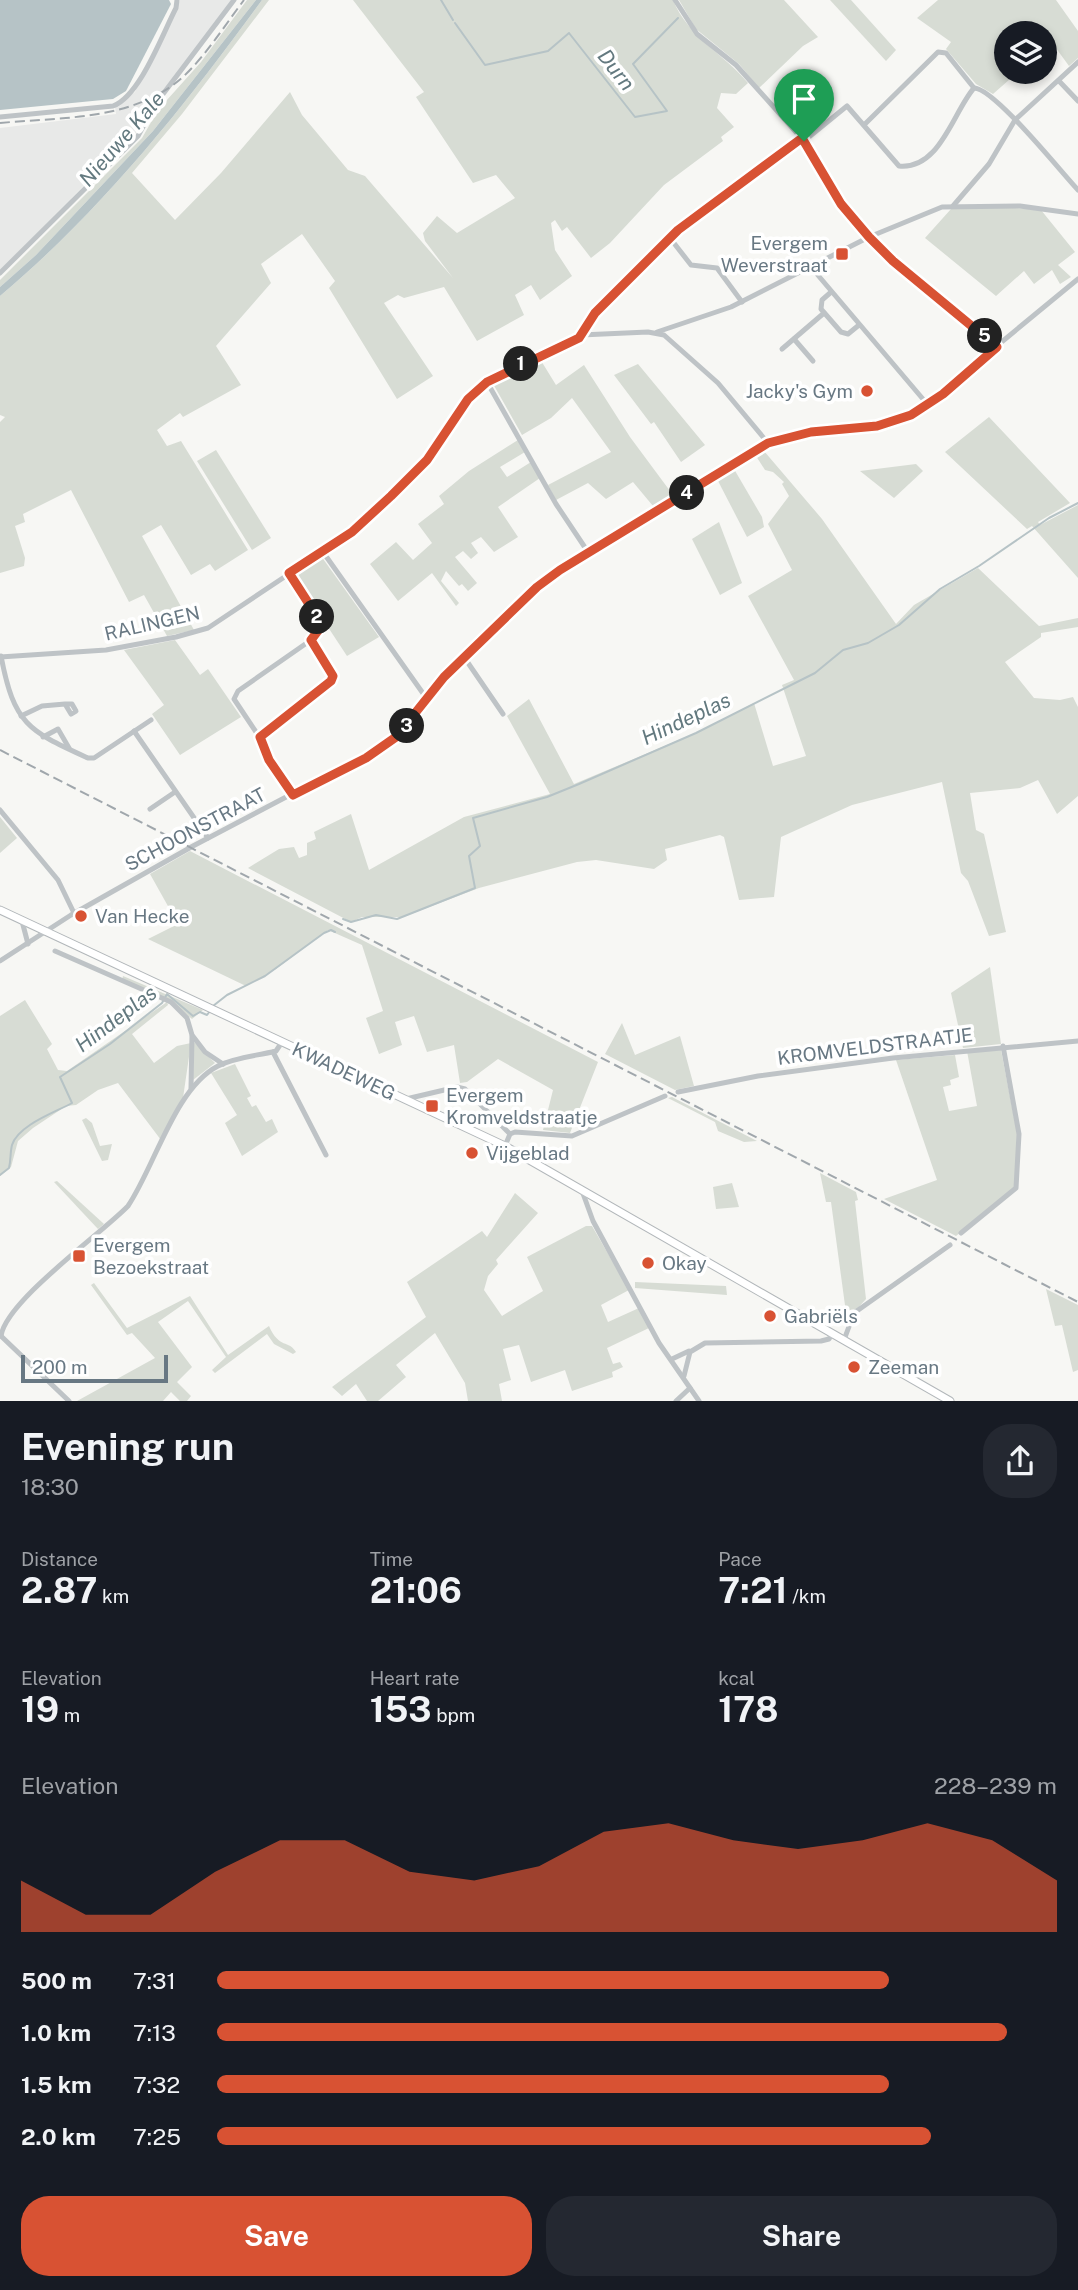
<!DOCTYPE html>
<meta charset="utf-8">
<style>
:root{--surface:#171b24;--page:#242831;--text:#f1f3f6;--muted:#9ea1a6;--accent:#d85233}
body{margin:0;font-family:"Public Sans",sans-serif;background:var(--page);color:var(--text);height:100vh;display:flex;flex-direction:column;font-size:26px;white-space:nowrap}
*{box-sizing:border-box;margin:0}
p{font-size:23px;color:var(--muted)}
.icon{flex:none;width:38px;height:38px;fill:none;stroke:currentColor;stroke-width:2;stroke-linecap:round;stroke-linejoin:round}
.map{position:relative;height:1401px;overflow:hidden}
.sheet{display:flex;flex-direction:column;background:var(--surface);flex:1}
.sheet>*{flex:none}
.buttons{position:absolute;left:994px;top:21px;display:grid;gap:14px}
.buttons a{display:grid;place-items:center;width:63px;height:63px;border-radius:50%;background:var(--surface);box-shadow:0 4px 10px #0003;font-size:35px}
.scale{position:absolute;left:21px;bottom:18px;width:147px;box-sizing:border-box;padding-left:7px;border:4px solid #687883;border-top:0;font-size:19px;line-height:24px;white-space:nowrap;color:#687883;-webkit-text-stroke:5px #fff;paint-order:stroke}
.pin{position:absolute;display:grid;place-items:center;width:60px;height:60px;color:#fff;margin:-72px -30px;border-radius:50% 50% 50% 0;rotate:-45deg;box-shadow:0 0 7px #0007}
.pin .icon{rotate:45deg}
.km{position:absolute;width:35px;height:35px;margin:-18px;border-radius:50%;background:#222;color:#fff;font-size:19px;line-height:35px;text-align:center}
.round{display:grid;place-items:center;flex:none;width:74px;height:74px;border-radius:28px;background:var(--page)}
.headline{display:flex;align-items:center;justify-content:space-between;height:119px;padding:0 21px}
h1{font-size:38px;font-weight:700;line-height:52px}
.metrics{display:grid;grid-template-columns:repeat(3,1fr);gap:10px;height:119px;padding:7px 21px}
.metrics div{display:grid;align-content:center}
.metrics b{font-size:35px;font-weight:700}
.metrics small{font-size:19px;font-weight:400}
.metrics p{font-size:19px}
.chart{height:196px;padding:14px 21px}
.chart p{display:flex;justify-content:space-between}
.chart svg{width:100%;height:126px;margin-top:7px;fill:var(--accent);opacity:.7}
.cta{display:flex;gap:14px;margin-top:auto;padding:14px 21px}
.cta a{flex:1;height:80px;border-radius:28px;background:var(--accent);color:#fff;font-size:28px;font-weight:700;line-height:80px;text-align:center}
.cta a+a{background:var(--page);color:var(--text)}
ul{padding:0 21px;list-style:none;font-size:23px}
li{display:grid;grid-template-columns:112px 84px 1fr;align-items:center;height:52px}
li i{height:18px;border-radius:9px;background:var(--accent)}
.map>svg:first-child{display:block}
.built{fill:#e8e9e8}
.green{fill:#d7dcd4}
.water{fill:#b6c3c6}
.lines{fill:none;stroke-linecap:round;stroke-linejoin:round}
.stream{stroke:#b6c3c6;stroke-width:2}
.major-casing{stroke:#b2b7ba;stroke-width:9}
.minor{stroke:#bec3c6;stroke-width:5}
.major{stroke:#fff;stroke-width:7}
.rail{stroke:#a0a7ac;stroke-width:2;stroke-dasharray:10 5;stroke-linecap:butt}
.route-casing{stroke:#fff;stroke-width:14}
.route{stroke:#d85233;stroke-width:9}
.poi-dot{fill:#d85233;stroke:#fff;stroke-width:2.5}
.labels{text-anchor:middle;stroke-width:7;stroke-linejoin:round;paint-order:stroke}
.poi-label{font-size:19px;fill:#687883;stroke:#fff;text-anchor:start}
.street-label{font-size:19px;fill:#687883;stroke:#fff}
.water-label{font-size:21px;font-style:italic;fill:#63797f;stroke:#fff}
</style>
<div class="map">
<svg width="1078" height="1401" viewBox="0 0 1078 1401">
<rect width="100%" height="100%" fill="#f7f7f4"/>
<polygon class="built" points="180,0 232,0 157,99 135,134 0,270 0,128 116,114 115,107 135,92"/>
<g class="green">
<polygon points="247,0 256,0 153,131 36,255 0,287 0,280 142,138 158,110 201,62"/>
<path d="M262,0H269L182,114L132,173L175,220L221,173L290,92L302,115L348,170L365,176L453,278L425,241L423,233L437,216L457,233L515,198L496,175L473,183L416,97L424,92L353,0H673C688,37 723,53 748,83L736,94L721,93L717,108L734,127L721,137L723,141L664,185L610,243L591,258L567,227L562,231L555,220L551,223L555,250L572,276L540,300L531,285L515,295L524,315L477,341L444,287L404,298L398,295L384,303L433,376L397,399L329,288L335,281L302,234L261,264L271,283L216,346L241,385L183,417L180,413L157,430L167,446L181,441L248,550L215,571L210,564L191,575L161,525L142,536L194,630L167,636L144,595L129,602L71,490L23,514L25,522L15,526L25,558L24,566L0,573V422L5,417L0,415V296C101,211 185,106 262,0Z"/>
<polygon points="679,0 784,0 818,37 803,46 759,88 739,64 696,29"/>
<polygon points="830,0 851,0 896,50 886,61"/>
<polygon points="938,0 1056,0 1078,31 1078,58 1069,66 1045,33 1006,33 1006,72 1018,72 993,94 976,84 946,49 951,42 917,18"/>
<polygon points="990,206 1041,210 1075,252 1058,265 1071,277 1060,284 1052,270 1034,284 1024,271 996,296 925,238 951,209"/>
<polygon points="540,359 556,385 584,365 630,437 673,495 653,506 633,482 606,499 588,483 556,500 548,485 611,452 572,398 551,418 522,435 492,382"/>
<polygon points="638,364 705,445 681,462 654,422 651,424 614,375"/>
<polygon points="989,417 1070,503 1038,522 1040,525 1078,505 1078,578 1032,526 1027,529 945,452"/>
<polygon points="518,440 525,452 500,467 507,477 531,462 540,478 498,507 518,537 494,552 481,537 471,543 478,553 471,559 463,551 455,557 477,583 468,591 462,584 459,586 446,571 441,581 459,603 456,606 432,573 398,601 370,564 396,542 413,560 432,543 418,524 444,504 439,496 469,471"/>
<polygon points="216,450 271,538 252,550 197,461"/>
<polygon points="764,451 822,519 896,624 914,605 978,568 1039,626 1078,618 1078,627 1041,633 1041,637 1005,662 1034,698 1060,700 1073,697 1078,707 1078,796 1057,814 1038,780 1020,788 970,793 976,830 984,834 1006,932 989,936 968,881 961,873 942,782 852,805 781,837 774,897 739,900 724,837 720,835 665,849 667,860 654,869 596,860 577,862 479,888 403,917 362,917 351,922 248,868 279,849 294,847 299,858 307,855 307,843 316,839 314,832 351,814 369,870 464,817 550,794 507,716 529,699 574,784 698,732 754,703 773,766 806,756 782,685 794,680 748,596 792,570 768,524 789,496 782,484 784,482 773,472 765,470 756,456"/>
<polygon points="916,464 923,471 894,498 860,471"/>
<polygon points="734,469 762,517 764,527 747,537 717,479"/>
<polygon points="719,522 742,583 720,595 692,539"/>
<polygon points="321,556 379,637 347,656 293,574"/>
<polygon points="175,640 200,675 208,669 241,717 180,755 152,714 164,705 124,650"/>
<polygon points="0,817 17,838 0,853"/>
<polygon points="190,851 598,1062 570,1133 543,1130 553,1090 498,1059 467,1082 460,1083 454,1045 427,1052 414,1016 395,1022 402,1045 379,1054 366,1018 383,1011 362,945 328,930 276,969 246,986 148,939 178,924 150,874"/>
<polygon points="990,967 1001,1044 963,1048 951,993"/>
<polygon points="123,976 203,1010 192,1019 183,1011 122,980"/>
<polygon points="25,1000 52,1044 47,1049 58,1070 67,1071 167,1002 168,1005 132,1034 154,1063 177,1046 191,1043 183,1098 161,1140 118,1083 98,1090 76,1105 66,1106 33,1128 18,1141 11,1167 0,1176 0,1016"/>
<polygon points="622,1023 635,1055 680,1036 694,1086 675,1090 605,1054"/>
<polygon points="194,1042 215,1063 193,1080"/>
<polygon points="1001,1050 1017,1133 1015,1188 956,1236 884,1199 937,1180 896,1060 955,1055 959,1077 950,1080 951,1085 943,1087 949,1111 977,1106 967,1051"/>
<polygon points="235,1064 251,1096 247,1098 252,1107 256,1105 266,1122 272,1119 278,1132 242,1156 225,1123 237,1115 211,1073"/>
<polygon points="672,1097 757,1141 744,1142 718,1131 715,1122 668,1098"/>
<polygon points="86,1118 92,1123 100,1146 112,1144 108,1160 102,1161 82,1120"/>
<polygon points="820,1173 856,1192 858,1200 855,1201 866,1299 847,1320 831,1202 826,1202"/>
<polygon points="57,1181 104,1224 98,1229 54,1182"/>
<polygon points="732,1183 739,1207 716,1209 713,1187"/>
<polygon points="515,1193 538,1213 496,1260 498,1264 488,1276 484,1290 502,1316 543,1291 527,1257 586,1226 592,1226 629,1290 601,1305 608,1322 639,1308 649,1328 607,1348 613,1364 620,1362 623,1367 612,1372 613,1377 572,1391 565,1370 531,1382 519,1345 503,1349 511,1380 499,1384 502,1401 468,1401 465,1383 435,1333 396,1365 406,1377 378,1401 367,1401 356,1384 342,1396 332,1387 426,1317 407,1282 482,1231 487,1237"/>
<polygon points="635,1282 726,1286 727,1295 635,1288"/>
<path d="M94,1283L127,1328L190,1296L228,1355L269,1326C279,1349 289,1340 296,1352L293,1354L274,1344L267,1334L215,1373L212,1370L226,1357L188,1301L158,1322L192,1367L177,1382L191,1396L187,1401H180L171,1392L163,1401H77L155,1358L132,1333L127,1335L91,1285Z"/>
<polygon points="1046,1289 1078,1305 1078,1370 1073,1372 1062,1325 1055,1326"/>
</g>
<g class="water">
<polygon points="0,0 169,0 171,4 126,91 113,99 0,110"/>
<path d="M256,0H262C185,106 101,211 0,296V287L36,255L153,131Z"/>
</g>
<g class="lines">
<g class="stream">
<polyline points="441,0 453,20"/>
<polyline points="455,23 485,65 548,51 569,33 635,117 667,111 633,64 678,18"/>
<polyline points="343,919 351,922 376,915 397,919 475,888 469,856 480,846 473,818 547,797 579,784 696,733 815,673 843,650 868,643 899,625 940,589 979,566 1049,518 1078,503"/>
<polyline points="213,1006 227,995 265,976 324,933 331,930 335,932"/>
<path d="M0,1175L9,1168C11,1160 10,1153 12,1145C18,1125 56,1112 72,1103L60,1077L110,1044L162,1003L167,994L193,1016L200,1012L207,1015L210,1011"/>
</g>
<defs>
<polyline id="major" points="0,910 505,1146 950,1401"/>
</defs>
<use href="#major" class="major-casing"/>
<g class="minor">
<polyline points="675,0 697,34 736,65 804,141 841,204 869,237 893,261 997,347"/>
<polyline points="1059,81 1078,101"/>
<path d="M974,88C994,88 1061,172 1078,190"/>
<path d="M0,117L113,106C140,96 162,35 176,8L177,0"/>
<polyline points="865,124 938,52 946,53 974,88"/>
<path d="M804,141L847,106L899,166C940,170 953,112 974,88"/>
<polyline points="953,206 989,164 1015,120 1078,62"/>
<polyline points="670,238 691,265 717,268 742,302"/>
<polyline points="811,267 928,405"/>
<polyline points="0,273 138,136 154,106 234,0"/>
<polyline points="830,293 822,300 821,309 841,332 848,334 859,325"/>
<polyline points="657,332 731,307 869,237 942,207 1020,206 1078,214"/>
<polyline points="581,335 595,313 678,230 802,138"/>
<polyline points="794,339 813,361"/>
<polyline points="782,349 824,313"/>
<polyline points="487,382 556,504 588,552"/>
<polyline points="323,552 427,699"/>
<polyline points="289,573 318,618 320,628 311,640 238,691 234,699 266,747 269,760 293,795"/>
<path d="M1,656C14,725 29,731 88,758H94L151,720"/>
<polyline points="0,657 106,650 176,637 208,628 352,532 427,460 468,399 487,382 581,335 648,332 664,335 718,383 768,443"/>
<polyline points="464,657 503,714"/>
<polyline points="21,716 42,706 65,704 71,714 76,711 72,704 65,704"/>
<polyline points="134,731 208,838"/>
<polyline points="43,737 58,729 69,748"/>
<polyline points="260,737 331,681 333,670 311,640"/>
<polyline points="150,809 175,792"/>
<polyline points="0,810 58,880 74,913"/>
<polyline points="22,921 28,944"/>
<polyline points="55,951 171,1002 187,1018 192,1035 205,1052 223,1064"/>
<path d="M0,961L71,915L193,846L387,744C410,726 423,701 442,679C477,640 518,599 560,570L768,443L811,431L877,427L919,410L1078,279"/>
<polyline points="273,1052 326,1155"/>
<polyline points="191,1088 192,1036"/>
<polyline points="678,1092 758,1076 893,1058 1078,1041"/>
<polyline points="406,1099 457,1087 465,1089 510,1134"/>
<polyline points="505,1146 510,1134 515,1132 572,1136 665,1096"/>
<polyline points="581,1188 593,1221 659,1343 699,1401"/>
<polyline points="961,1233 1016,1188 1019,1134 1003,1046"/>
<path d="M1,1336C6,1301 101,1234 128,1206C155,1166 175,1088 218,1066C235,1057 257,1056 276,1051L282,1042"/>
<polyline points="1,1336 69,1401"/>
<polyline points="844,1340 854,1313 950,1245"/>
<polyline points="672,1359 689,1351"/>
<polyline points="684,1376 690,1352 705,1343 821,1341 829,1339 832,1334"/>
<polyline points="676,1401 690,1388"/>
</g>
<use href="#major" class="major"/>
<g class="rail">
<path d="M0,123C62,117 135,121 184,76C207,54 225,25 244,0"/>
<polyline points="0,750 1078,1302"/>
</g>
</g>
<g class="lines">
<defs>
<polygon id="route" points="802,138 841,204 869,237 893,261 997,347 943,394 911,415 877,426 811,432 768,443 560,570 537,587 444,677 396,737 366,758 293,795 269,760 260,737 331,681 333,676 311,640 320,628 318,618 289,573 352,532 391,496 427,460 468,399 487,382 579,338 595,313 678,230"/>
</defs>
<use href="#route" class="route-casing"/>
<use href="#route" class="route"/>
</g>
<g class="poi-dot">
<rect x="835" y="247" width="14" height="14" rx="3.5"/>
<circle cx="867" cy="391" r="7"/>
<circle cx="81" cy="916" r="7"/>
<rect x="425" y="1099" width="14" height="14" rx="3.5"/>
<circle cx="472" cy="1153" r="7"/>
<rect x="72" y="1249" width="14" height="14" rx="3.5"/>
<circle cx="648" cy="1263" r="7"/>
<circle cx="770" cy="1316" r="7"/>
<circle cx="854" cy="1367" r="7"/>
</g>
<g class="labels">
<g class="poi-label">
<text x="828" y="250" text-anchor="end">Evergem<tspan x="828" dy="22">Weverstraat</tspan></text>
<text x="853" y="398" text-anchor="end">Jacky's Gym</text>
<text x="95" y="923">Van Hecke</text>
<text x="446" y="1102">Evergem<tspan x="446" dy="22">Kromveldstraatje</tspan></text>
<text x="486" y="1160">Vijgeblad</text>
<text x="93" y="1252">Evergem<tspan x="93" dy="22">Bezoekstraat</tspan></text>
<text x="662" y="1270">Okay</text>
<text x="784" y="1323">Gabriëls</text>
<text x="868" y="1374">Zeeman</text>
</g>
<g class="street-label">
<text transform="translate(152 623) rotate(-13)" y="7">RALINGEN</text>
<text transform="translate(195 829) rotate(-28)" y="7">SCHOONSTRAAT</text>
<text transform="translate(875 1046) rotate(-7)" y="7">KROMVELDSTRAATJE</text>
<text transform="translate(344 1071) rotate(25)" y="7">KWADEWEG</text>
</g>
<g class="water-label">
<text transform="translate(616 70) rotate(52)" y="7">Durn</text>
<text transform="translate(122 139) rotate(-49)" y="7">Nieuwe Kale</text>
<text transform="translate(686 719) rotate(-25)" y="7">Hindeplas</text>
<text transform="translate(116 1019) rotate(-37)" y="7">Hindeplas</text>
</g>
</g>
</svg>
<div class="buttons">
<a><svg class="icon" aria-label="layers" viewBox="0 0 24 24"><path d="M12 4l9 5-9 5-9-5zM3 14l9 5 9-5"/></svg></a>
</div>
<div class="scale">200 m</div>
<div class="pin" style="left:804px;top:141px;background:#1e9e55"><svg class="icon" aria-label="arrive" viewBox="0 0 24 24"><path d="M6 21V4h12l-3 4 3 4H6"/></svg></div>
<b class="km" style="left:521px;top:364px">1</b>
<b class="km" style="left:317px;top:617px">2</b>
<b class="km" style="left:407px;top:726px">3</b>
<b class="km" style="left:687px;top:493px">4</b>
<b class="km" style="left:985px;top:336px">5</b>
</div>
<section class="sheet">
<div class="headline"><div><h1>Evening run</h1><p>18:30</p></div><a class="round"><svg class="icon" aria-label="share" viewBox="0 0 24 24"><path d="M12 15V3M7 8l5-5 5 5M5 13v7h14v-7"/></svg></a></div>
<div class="metrics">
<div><p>Distance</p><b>2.87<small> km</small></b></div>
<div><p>Time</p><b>21:06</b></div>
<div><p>Pace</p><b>7:21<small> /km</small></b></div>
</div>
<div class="metrics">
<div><p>Elevation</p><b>19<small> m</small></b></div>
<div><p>Heart rate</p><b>153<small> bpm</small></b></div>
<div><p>kcal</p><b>178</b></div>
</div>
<div class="chart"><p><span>Elevation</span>228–239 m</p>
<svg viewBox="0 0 160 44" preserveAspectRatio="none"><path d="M0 44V26L10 38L20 38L30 23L40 12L50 12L60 23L70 26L80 21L90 9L100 6L110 12L120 15L130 12L140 6L150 12L160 26V44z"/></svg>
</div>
<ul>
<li><b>500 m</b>7:31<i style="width:80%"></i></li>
<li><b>1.0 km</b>7:13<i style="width:94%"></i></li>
<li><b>1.5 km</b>7:32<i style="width:80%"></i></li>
<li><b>2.0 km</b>7:25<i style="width:85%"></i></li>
</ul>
<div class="cta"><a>Save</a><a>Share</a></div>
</section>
